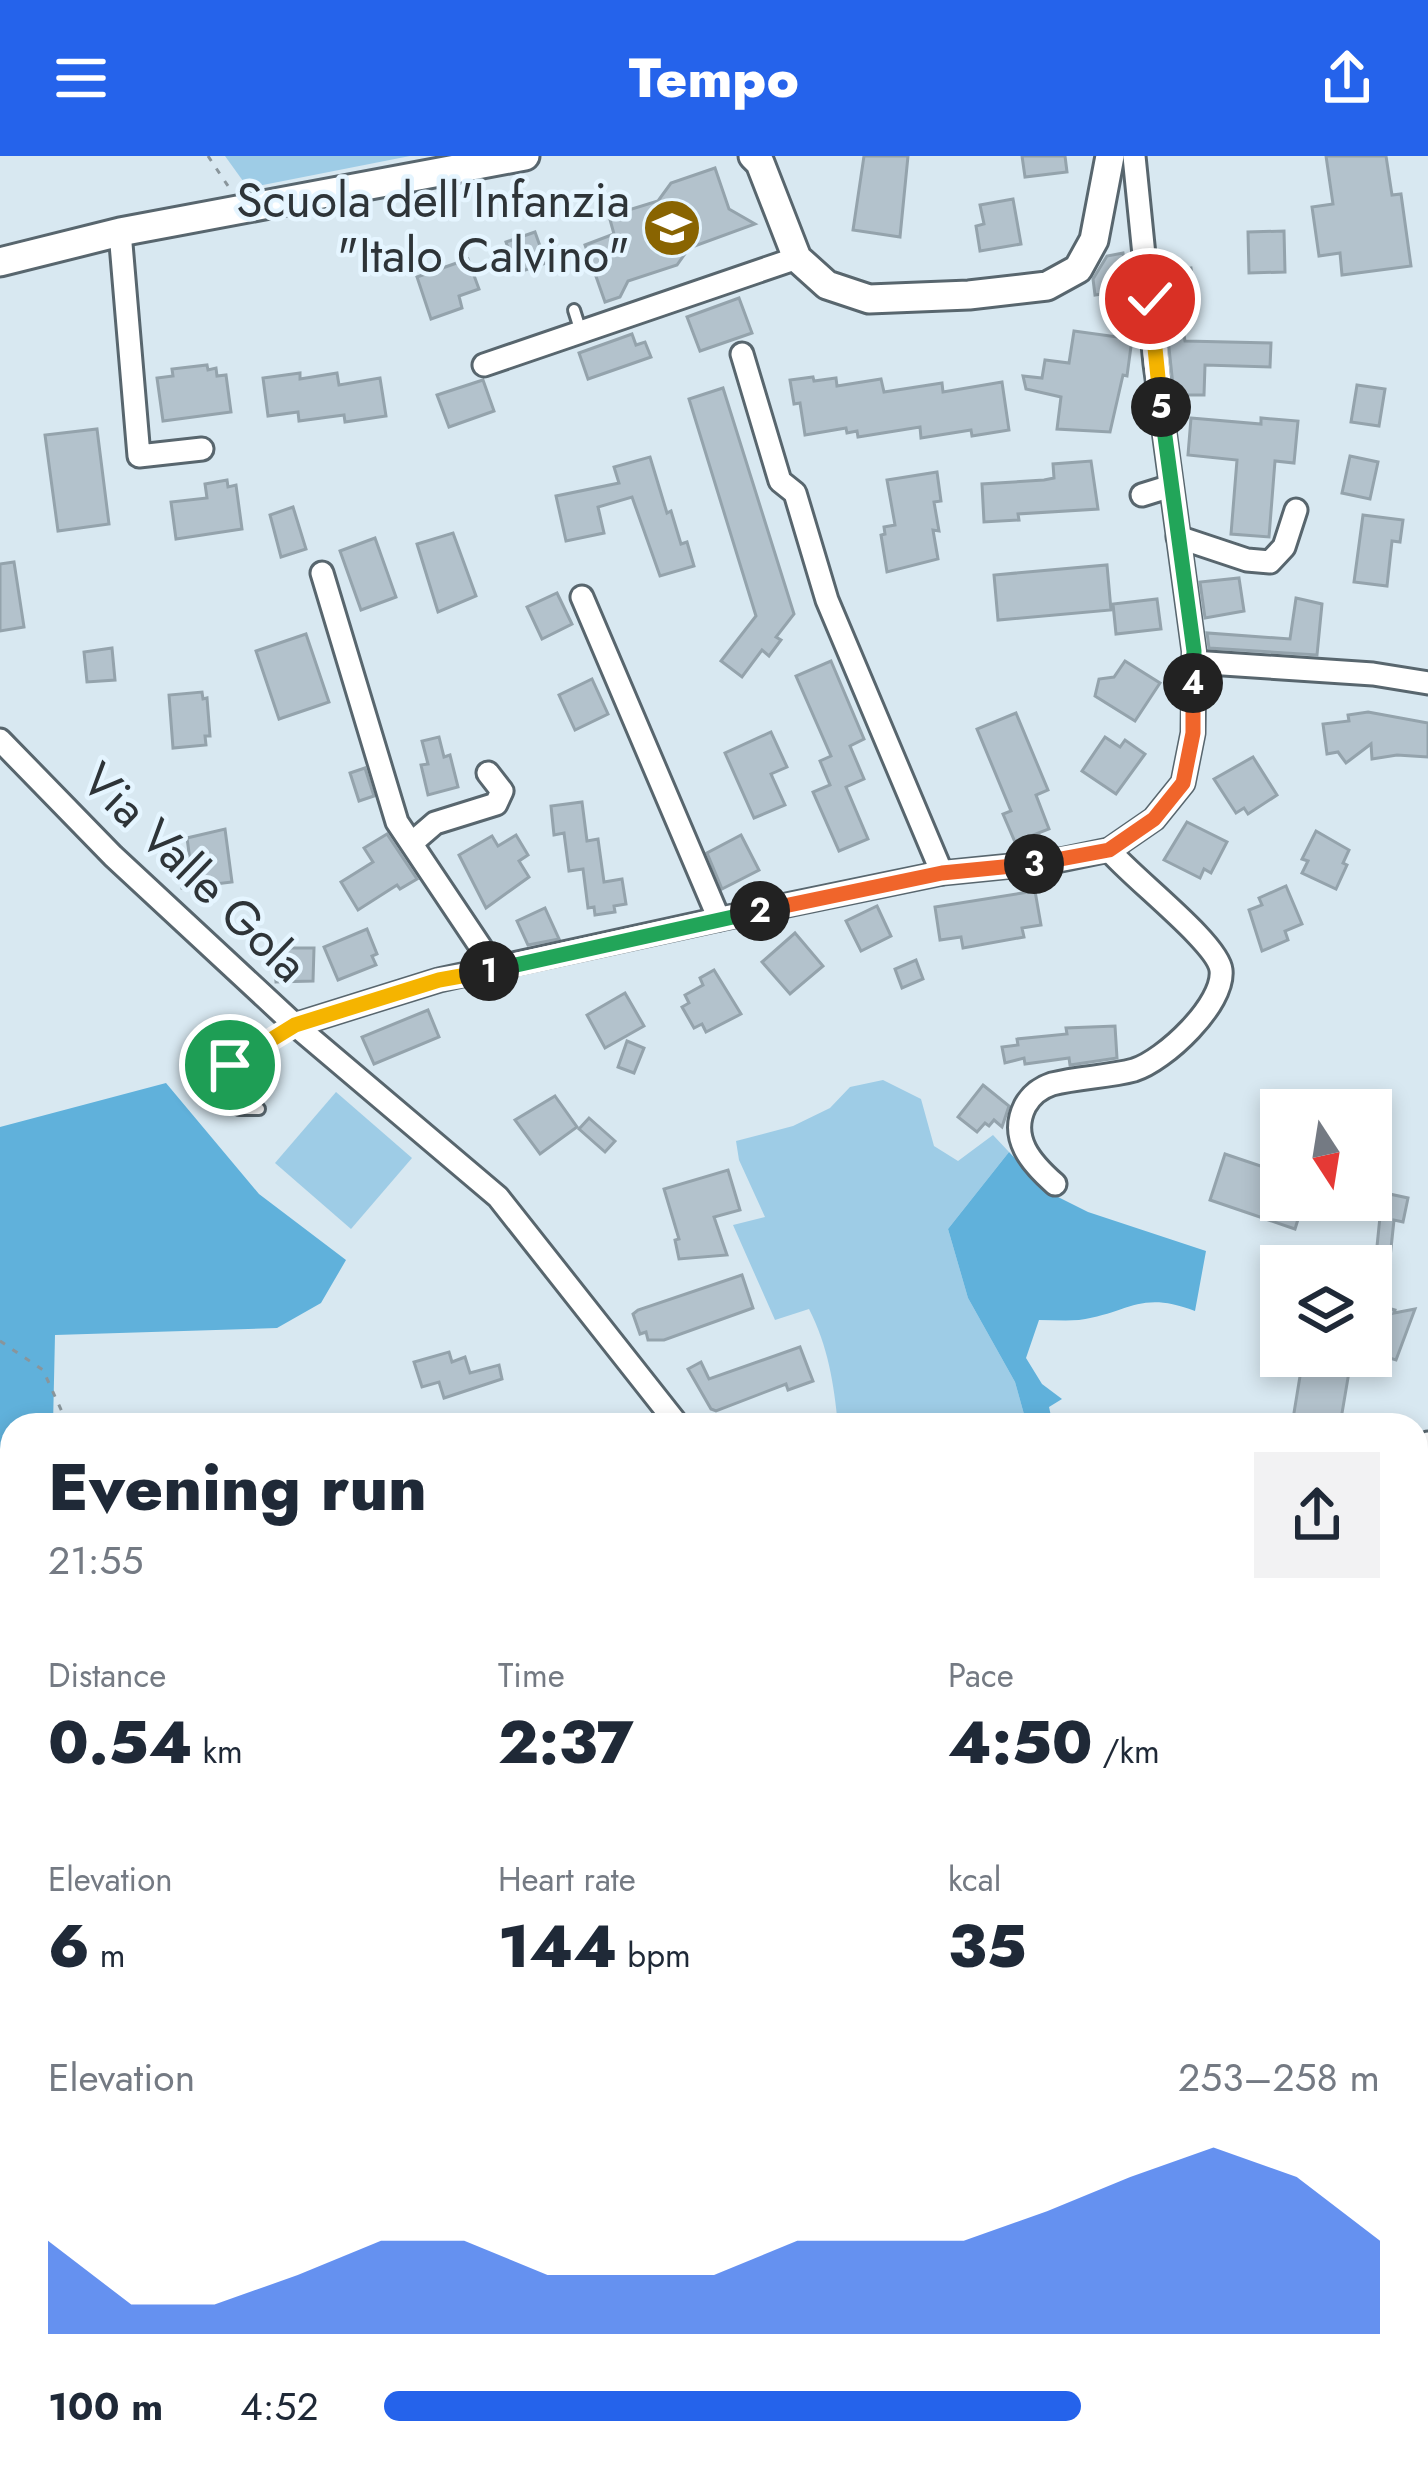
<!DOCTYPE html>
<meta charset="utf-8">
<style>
:root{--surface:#fff;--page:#f2f2f3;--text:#1f2937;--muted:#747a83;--accent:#2563eb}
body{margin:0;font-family:Jost,sans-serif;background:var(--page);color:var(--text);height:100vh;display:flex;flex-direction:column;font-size:45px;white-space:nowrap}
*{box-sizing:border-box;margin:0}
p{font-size:39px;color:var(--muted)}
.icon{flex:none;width:66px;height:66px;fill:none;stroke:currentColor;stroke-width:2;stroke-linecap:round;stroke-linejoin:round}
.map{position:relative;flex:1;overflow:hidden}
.panel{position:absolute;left:0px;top:1257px;width:1428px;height:1062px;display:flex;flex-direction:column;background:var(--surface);border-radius:36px 36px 0 0;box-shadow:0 6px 18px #0003}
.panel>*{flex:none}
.needle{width:78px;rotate:168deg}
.buttons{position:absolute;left:1260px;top:933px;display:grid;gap:24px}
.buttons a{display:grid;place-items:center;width:132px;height:132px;border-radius:0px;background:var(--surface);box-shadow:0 6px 18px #0003;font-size:60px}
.pin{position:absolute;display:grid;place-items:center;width:102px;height:102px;color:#fff;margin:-51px;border:6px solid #fff;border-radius:50%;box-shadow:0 3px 12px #0007}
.km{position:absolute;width:60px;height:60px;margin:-30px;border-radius:50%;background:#222;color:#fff;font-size:33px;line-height:60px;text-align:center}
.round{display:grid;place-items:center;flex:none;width:126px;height:126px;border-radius:0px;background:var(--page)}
.summary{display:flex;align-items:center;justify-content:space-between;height:204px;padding:0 48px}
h1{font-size:66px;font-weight:800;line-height:90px}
.metrics{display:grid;grid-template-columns:repeat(3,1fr);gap:18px;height:204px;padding:12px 48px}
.metrics div{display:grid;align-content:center}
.metrics b{font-size:60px;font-weight:800}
.metrics small{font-size:33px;font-weight:400}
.metrics p{font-size:33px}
.chart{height:336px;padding:24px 48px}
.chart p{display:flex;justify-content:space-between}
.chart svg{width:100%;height:216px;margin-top:12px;fill:var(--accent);opacity:.7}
ul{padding:0 48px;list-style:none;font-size:39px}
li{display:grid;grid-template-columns:192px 144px 1fr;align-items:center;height:90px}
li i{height:30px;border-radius:15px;background:var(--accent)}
header{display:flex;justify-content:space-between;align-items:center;height:156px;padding:0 48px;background:var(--accent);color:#fff;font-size:54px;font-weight:800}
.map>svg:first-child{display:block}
.green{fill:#9ecce6}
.forest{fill:#60b1db}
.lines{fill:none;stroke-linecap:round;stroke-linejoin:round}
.stream{stroke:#5eafd9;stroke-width:6}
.building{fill:#b3c2cc;stroke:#94a3ac;stroke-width:3}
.service-casing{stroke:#58666e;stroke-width:16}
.minor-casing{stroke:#58666e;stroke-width:27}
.tertiary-casing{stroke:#58666e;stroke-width:33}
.path{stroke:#89959b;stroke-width:3;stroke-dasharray:6 9;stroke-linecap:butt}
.service{stroke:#fff;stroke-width:10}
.minor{stroke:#fff;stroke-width:21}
.tertiary{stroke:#fff;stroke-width:27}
.split-1-casing{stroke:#fff;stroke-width:24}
.split-2-casing{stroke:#fff;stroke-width:24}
.split-3-casing{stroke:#fff;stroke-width:24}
.split-4-casing{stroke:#fff;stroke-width:24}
.split-5-casing{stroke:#fff;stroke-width:24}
.split-6-casing{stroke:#fff;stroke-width:24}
.split-1{stroke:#f5b400;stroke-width:15}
.split-2{stroke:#22a559;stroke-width:15}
.split-3{stroke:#f0652b;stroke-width:15}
.split-4{stroke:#f0652b;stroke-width:15}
.split-5{stroke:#22a559;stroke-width:15}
.split-6{stroke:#f5b400;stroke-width:15}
.labels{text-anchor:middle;stroke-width:9;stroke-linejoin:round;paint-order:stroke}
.poi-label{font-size:48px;fill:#2e3438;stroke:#e5f5ff;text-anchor:end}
.street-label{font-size:48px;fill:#2e3438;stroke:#e5f5ff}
</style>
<header><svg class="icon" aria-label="menu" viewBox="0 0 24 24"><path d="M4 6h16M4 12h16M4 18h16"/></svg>Tempo<svg class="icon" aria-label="share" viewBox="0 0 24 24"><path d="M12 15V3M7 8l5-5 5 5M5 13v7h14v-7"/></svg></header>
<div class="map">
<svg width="1428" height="2319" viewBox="0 0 1428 2319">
<rect width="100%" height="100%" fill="#d8e8f1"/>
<g class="green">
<polygon points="225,0 410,0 248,32"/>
<path d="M883,924L921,943L934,990L958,1005L993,979L1009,996L948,1073L968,1142L1015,1226L1027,1269H838C834,1228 828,1190 809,1153L775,1164L733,1069L765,1061L739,1004L736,985L793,970L830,952L850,931Z"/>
<polygon points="336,936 412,1002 351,1073 275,1007"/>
</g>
<g class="forest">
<polygon points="166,927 259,1038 346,1104 321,1147 277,1172 55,1179 53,1269 12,1269 12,1471 0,1463 0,971"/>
<path d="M1009,996L1046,1035L1088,1056L1206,1095L1195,1155C1139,1134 1130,1157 1079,1164C1066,1165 1052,1164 1039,1164L1026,1202L1042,1228L1062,1243L1049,1251L1053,1269H1027L1015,1226L968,1142L948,1073Z"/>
<polygon points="1428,1709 1428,2319 1150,2319 1140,2307 1416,2307 1416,1712"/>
<polygon points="0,1739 12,1752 12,1967 0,1975"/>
<polygon points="172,2307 478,2307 474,2319 176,2319"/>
</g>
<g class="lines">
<g class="stream">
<polyline points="0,1398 12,1413"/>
<polyline points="387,2307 390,2319"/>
</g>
</g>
<g class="building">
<polygon points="864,0 908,0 900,81 853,74"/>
<polygon points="1022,0 1065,0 1067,16 1025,21"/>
<polygon points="1326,0 1386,0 1392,39 1401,38 1411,110 1342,119 1340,97 1319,100 1312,51 1333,48"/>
<polygon points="715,12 729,53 755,68 689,92 677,109 628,125 620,141 605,146 585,89 614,78 609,60 658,45 671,27"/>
<polygon points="1013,43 1021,88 980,95 976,70 984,68 980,49"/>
<polygon points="1284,75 1285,116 1249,117 1248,76"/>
<polygon points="535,76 546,107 516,117 506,86"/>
<polygon points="1123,97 1129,134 1095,139 1093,123 1107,100"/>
<polygon points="468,103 479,133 459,140 462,152 431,163 417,121"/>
<polygon points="1191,112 1198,153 1180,156 1185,185 1271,187 1270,211 1205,209 1204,239 1174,239 1161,117"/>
<polygon points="739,142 752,177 700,195 687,161"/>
<polygon points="1074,175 1132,183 1127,220 1123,219 1110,276 1057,273 1061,241 1026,233 1023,220 1042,222 1045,204 1069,207"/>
<polygon points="632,178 636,189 645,186 651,201 588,223 579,197"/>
<polygon points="207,209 208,214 216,212 217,220 226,219 231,256 163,265 157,222 173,220 172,213"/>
<polygon points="300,217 300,223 337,217 339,229 380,222 386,260 345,266 344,259 299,265 298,256 268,260 263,222"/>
<polygon points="813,221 814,225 836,222 837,230 881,223 884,236 942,227 943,236 1002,226 1009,274 972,280 971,274 921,282 920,271 858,281 857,275 847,277 846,272 805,279 800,247 794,248 790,224"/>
<polygon points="483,224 494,255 449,271 437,239"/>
<polygon points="1357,229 1385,233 1379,270 1351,266"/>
<polygon points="723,232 794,458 776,481 781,484 769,500 762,494 742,521 721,505 756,460 689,243"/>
<polygon points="1191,262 1261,268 1261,262 1298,265 1294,307 1275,305 1269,381 1231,378 1237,304 1188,299"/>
<polygon points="97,273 109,368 58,375 45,279"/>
<polygon points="1350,300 1378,306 1370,343 1342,337"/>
<polygon points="650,301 667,357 671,355 681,388 687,386 694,410 660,420 632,341 598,351 604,377 566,385 556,340 619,327 614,311"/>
<polygon points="1091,305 1098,353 1018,358 1019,364 984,366 982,328 1044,324 1054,322 1053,308"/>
<polygon points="937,316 941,345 934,346 939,375 933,374 938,403 887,416 881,379 885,378 884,371 895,369 887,324"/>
<polygon points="227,324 228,331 236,329 242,373 176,383 171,346 207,342 205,328"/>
<polygon points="293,351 306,393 281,401 270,359"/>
<polygon points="1363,359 1403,364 1400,386 1392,385 1387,430 1354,426"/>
<polygon points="453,377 476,440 438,456 417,388"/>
<polygon points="375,382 396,441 361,454 340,395"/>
<polygon points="14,406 24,471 0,475 0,408"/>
<polygon points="1107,409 1111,454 998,464 994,419"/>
<polygon points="1239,422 1244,455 1205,462 1200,426"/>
<polygon points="557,437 572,468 542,483 527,451"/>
<polygon points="1296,442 1322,448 1317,499 1209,492 1207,477 1290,483"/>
<polygon points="1157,443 1161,473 1116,478 1113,448"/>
<polygon points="306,478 329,546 279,563 256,495"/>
<polygon points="112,492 115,524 87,526 84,496"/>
<polygon points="831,505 864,583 850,590 864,623 846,631 868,683 839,695 813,636 830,629 820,605 831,600 796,520"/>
<polygon points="1125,505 1160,527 1135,565 1095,540 1099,523 1114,521"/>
<polygon points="592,523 608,558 575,574 559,539"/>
<polygon points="202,536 203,543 207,542 210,580 205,580 206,589 173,592 169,539"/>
<polygon points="1368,556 1428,567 1428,601 1397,599 1372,603 1371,588 1346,607 1338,596 1327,598 1323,568 1349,565 1348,559"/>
<polygon points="1016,557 1048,634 1036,639 1049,673 1015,686 1003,658 1011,655 977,573"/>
<polygon points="771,576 787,611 771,618 785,649 754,662 725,597"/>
<polygon points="439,581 444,601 450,599 458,631 428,639 421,609 428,608 422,585"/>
<polygon points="1105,581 1120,591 1125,584 1145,598 1116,638 1082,615"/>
<polygon points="1253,601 1277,639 1248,658 1244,652 1236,657 1214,623"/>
<polygon points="365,612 374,640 359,645 350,617"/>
<polygon points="582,646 587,685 598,683 604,726 622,723 626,748 614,750 615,756 595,759 594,751 588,752 583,713 569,715 564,677 554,679 551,650"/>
<polygon points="1187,666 1227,686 1211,717 1204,713 1200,722 1164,704"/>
<polygon points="225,673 232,726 182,732 178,706 190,704 187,682"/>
<polygon points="1316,675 1349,694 1343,707 1347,709 1336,733 1302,717 1308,705 1302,703"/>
<polygon points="387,678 417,723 400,733 397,729 358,754 341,726 373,706 364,692"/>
<polygon points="516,679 528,699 519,705 529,721 486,752 459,699 492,680 498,690"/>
<polygon points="741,679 759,714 722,733 707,697"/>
<polygon points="1286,730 1302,768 1285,775 1288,784 1262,795 1249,754 1262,749 1259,742"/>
<polygon points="1035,735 1041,769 1022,772 1024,781 963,792 961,781 940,784 935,751"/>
<polygon points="877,750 891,780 861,795 846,765"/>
<polygon points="545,752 559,783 528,789 517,765"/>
<polygon points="367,773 377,798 372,800 376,809 338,824 324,791"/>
<polygon points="795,777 823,810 790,838 762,806"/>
<polygon points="273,792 314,792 313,825 276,826"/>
<polygon points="916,804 923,823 902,832 895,813"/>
<polygon points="714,814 741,858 706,876 702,868 694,872 682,851 689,847 685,839 703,829 700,822"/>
<polygon points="625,837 644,870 605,892 587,859"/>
<polygon points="428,854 439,881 374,908 362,881"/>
<polygon points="1115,870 1117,902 1070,909 1069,902 1025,908 1024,902 1005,907 1002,891 1018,889 1017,883 1067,878 1066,872"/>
<polygon points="627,885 644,892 634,917 618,911"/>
<polygon points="983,929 1009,950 1002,971 994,964 989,970 985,967 977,976 958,961"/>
<polygon points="555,940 577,971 540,998 515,964"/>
<polygon points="589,962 615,985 605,996 579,973"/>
<polygon points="1225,998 1281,1017 1281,1044 1304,1044 1295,1073 1210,1044"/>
<polygon points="728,1014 740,1054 714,1061 727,1099 679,1103 675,1084 679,1083 664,1033"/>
<polygon points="1371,1034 1408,1042 1403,1066 1394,1064 1390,1102 1376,1100 1380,1061 1360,1056 1363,1044 1371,1044"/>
<polygon points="742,1119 753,1152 664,1184 648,1184 646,1176 640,1178 633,1158 638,1154"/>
<polygon points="1371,1147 1395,1154 1394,1157 1415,1153 1396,1204 1376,1198 1383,1176 1371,1173"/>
<polygon points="800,1191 813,1225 788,1234 786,1228 716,1255 711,1253 688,1213 701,1206 709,1223"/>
<polygon points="449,1196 452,1206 465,1201 470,1217 499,1209 502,1223 444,1242 439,1226 422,1231 414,1206"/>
<polygon points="1303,1202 1350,1210 1340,1269 1292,1269"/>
</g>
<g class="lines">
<defs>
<g id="service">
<polyline points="574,154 581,176"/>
<polyline points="259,953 239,953 218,941 214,923 230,909 295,869"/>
</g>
<g id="minor">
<polyline points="120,76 139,300 202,293"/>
<polyline points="742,198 780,325 795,337 827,444 942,717"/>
<polyline points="484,209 797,102"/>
<polyline points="1142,339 1171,330"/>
<polyline points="1178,381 1247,404 1270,406 1284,391 1296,354"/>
<polyline points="322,417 397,666 496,814"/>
<polyline points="582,441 719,763"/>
<polyline points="1193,506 1373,518 1428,527"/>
<polyline points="0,584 113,700 295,869 498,1041 678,1269"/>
<polyline points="413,686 435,667 496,648 502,635 488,617"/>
<polyline points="295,869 439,824 719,763 942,717 1051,706 1109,694 1154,663 1183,627 1193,577 1194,495 1155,208 1134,0"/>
<path d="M1055,1028C1031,1007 1009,982 1025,950C1031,939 1040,932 1052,928C1079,921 1108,921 1134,914C1164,905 1225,848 1221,814C1218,787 1131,721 1109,694"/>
<polyline points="1416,1320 1428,1287"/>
<polyline points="1416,1484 1428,1498"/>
<polyline points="1416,1682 1428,1673"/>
</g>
<g id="tertiary">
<polyline points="753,0 760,7 797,102 827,129 869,143 969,139 1047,130 1078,113 1094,84 1110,0"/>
<polyline points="0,106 120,76 525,0"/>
</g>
</defs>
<use href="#service" class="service-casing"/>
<use href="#minor" class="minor-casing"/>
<use href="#tertiary" class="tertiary-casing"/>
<g class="path">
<polyline points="208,0 228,30"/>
<polyline points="0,1185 43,1214 68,1269"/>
<polyline points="360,2307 362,2319"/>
<polyline points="864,2307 870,2319"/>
<polyline points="1010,2307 1014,2319"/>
<polyline points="1292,2319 1297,2307"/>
</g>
<use href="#service" class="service"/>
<use href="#minor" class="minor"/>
<use href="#tertiary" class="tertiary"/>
</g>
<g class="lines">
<defs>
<polyline id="split-1" points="230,909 295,869 439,824 489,815"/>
<polyline id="split-2" points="489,815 760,755"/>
<polyline id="split-3" points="760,755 942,717 1034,708"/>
<polyline id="split-4" points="1034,708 1109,694 1154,663 1183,627 1193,577 1193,527"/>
<polyline id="split-5" points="1161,251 1194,495 1193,527"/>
<polyline id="split-6" points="1150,143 1161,251"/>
</defs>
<use href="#split-1" class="split-1-casing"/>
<use href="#split-2" class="split-2-casing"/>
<use href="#split-3" class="split-3-casing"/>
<use href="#split-4" class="split-4-casing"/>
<use href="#split-5" class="split-5-casing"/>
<use href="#split-6" class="split-6-casing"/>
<use href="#split-1" class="split-1"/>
<use href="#split-2" class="split-2"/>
<use href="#split-3" class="split-3"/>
<use href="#split-4" class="split-4"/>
<use href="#split-5" class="split-5"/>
<use href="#split-6" class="split-6"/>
</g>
<defs>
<symbol id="school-disc" viewBox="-11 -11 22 22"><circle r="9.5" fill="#896401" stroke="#e5f5ff"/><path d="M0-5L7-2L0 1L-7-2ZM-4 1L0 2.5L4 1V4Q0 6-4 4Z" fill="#fff"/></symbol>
</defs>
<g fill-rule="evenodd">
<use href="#school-disc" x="639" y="39" width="66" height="66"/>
</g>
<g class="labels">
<g class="poi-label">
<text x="630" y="61">Scuola dell'Infanzia<tspan x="630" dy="55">"Italo Calvino"</tspan></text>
</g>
<g class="street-label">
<text transform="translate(195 716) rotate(44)" y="17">Via Valle Gola</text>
</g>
</g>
</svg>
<div class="buttons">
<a><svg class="needle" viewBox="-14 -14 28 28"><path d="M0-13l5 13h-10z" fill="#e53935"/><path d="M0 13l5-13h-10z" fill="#747a83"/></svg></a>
<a><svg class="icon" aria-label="layers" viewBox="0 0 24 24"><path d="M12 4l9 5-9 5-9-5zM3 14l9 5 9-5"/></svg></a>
</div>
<div class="pin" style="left:230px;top:909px;background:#1e9e55"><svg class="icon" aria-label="arrive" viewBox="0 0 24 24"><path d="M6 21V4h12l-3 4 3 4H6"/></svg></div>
<div class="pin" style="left:1150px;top:143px;background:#d93025"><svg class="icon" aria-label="check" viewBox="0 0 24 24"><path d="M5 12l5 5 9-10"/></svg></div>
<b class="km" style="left:489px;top:815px">1</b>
<b class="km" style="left:760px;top:755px">2</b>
<b class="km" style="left:1034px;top:708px">3</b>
<b class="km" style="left:1193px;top:527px">4</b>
<b class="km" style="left:1161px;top:251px">5</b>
<section class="panel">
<div class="summary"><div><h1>Evening run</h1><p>21:55</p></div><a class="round"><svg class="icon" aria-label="share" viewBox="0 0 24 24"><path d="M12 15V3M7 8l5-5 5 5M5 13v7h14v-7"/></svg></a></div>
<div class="metrics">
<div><p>Distance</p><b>0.54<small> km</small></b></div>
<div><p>Time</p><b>2:37</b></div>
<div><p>Pace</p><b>4:50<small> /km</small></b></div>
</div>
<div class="metrics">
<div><p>Elevation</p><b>6<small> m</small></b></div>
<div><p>Heart rate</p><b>144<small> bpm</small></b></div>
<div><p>kcal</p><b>35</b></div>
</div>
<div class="chart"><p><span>Elevation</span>253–258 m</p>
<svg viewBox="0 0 160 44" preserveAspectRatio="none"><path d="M0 44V25L10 38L20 38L30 32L40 25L50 25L60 32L70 32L80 32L90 25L100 25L110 25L120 19L130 12L140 6L150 12L160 25V44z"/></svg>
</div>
<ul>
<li><b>100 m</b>4:52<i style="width:70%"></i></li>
</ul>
</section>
</div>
